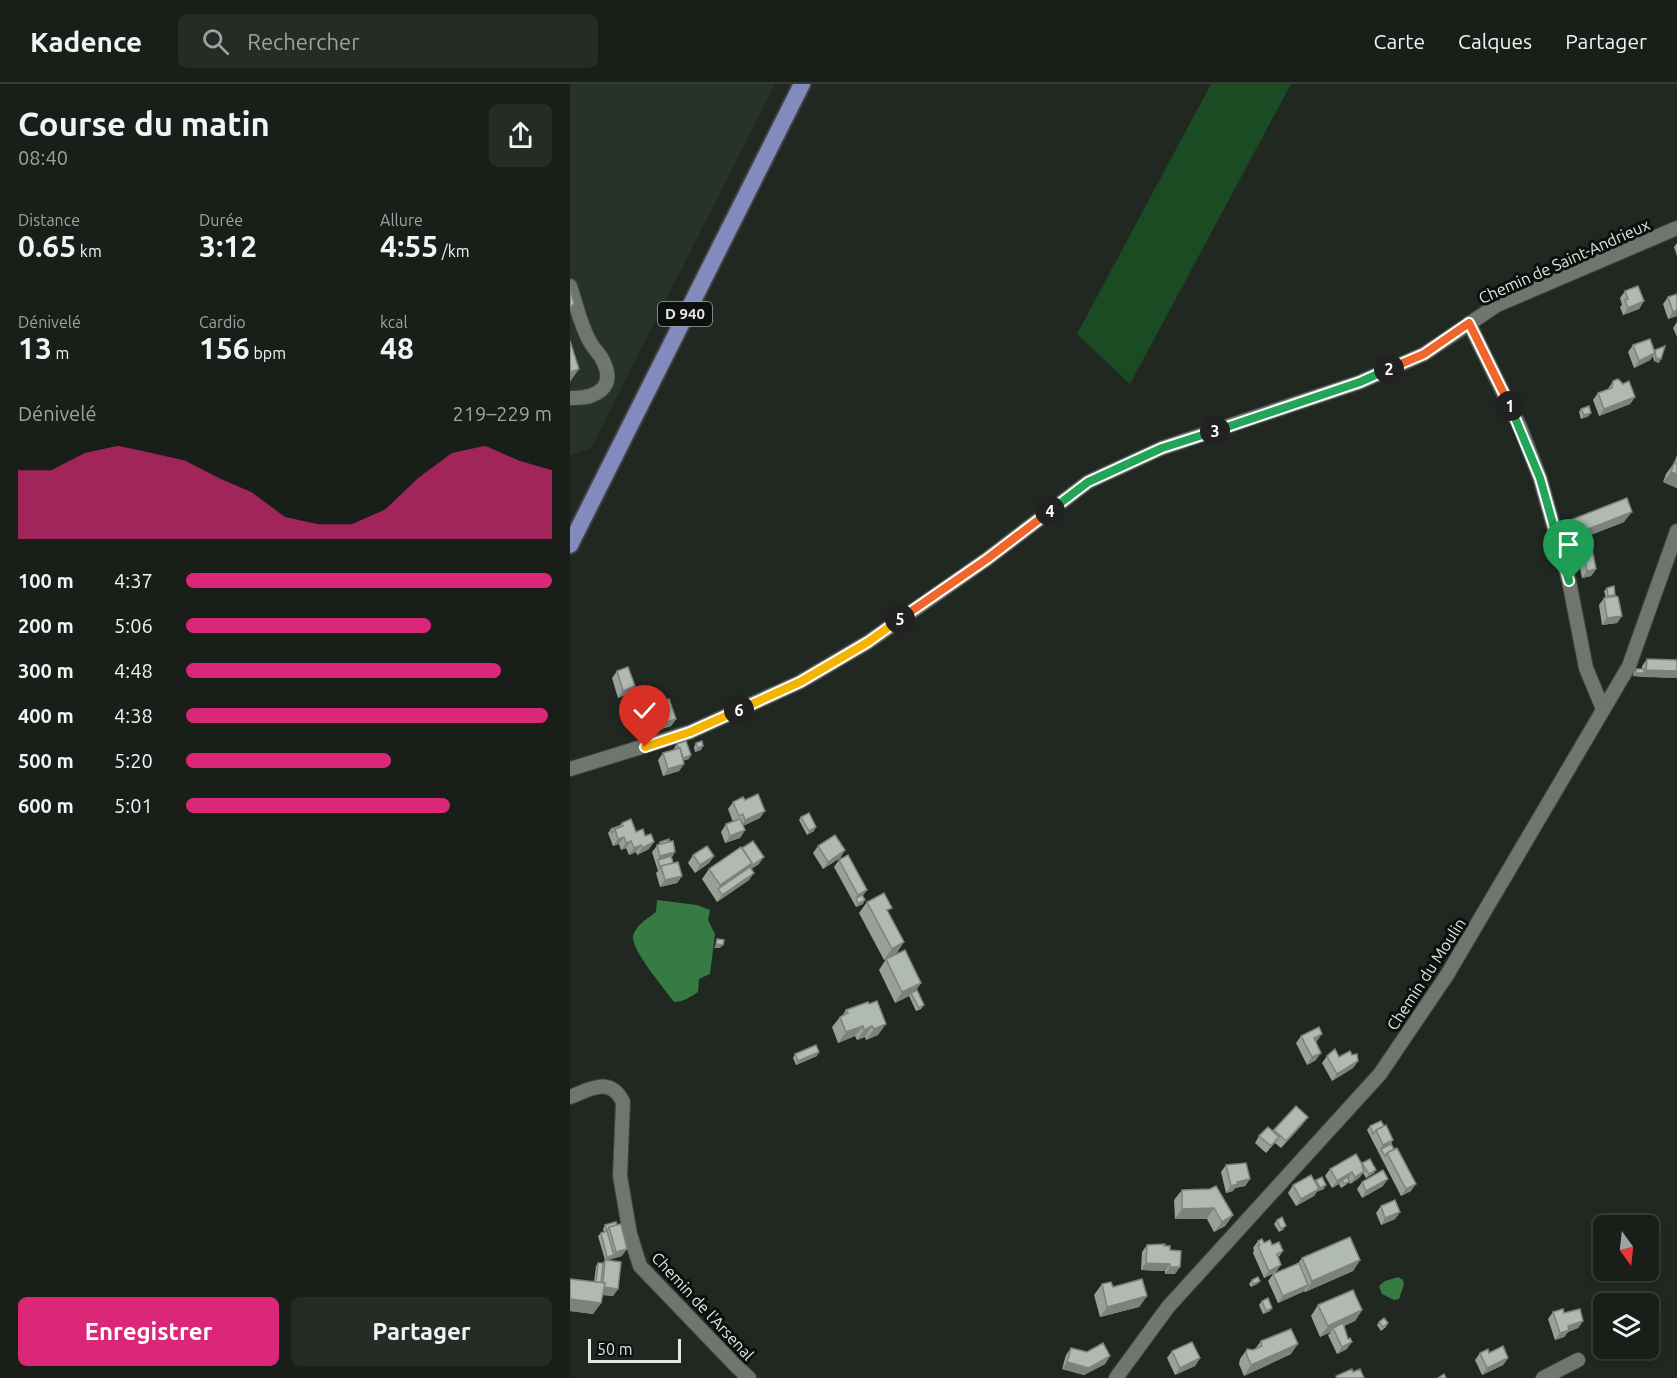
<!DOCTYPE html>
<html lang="fr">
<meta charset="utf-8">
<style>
:root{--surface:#191e19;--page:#262b26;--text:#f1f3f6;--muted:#9fa2a2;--line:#373c38;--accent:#db2777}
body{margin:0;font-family:Ubuntu,sans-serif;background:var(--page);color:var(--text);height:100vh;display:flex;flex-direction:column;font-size:22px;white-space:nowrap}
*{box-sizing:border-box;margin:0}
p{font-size:20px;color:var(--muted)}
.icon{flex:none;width:33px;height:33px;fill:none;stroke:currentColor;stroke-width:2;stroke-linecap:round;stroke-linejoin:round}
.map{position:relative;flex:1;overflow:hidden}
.drawer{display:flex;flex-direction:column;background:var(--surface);width:570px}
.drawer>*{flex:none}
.needle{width:39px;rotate:165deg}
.fabs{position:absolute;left:1023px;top:1131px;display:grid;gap:12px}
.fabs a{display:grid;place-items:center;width:66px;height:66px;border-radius:9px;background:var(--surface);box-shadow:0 3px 9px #0003,0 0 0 2px var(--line);font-size:30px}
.scale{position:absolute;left:18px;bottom:15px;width:93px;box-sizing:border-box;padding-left:6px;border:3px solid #e3e7e3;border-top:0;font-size:16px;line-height:21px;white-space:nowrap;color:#e3e7e3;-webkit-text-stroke:4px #0c0f0d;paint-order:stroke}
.pin{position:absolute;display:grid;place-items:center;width:51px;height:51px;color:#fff;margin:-62px -26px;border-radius:50% 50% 50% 0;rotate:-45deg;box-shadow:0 0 6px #0007}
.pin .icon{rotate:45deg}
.km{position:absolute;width:30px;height:30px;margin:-15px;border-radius:50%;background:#222;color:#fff;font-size:16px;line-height:30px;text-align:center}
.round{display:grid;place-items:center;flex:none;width:63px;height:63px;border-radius:9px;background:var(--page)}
.overview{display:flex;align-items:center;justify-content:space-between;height:102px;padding:0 18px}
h1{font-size:33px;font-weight:700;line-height:45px}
.metrics{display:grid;grid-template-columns:repeat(3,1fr);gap:9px;height:102px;padding:6px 18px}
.metrics div{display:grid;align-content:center}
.metrics b{font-size:30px;font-weight:700}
.metrics small{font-size:16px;font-weight:400}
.metrics p{font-size:16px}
.chart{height:168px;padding:12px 18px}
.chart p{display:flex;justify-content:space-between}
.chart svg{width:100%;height:108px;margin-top:6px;fill:var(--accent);opacity:.7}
.primary-button{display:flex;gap:12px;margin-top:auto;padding:12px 18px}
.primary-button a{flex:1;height:69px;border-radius:9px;background:var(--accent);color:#fff;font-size:24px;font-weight:700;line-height:69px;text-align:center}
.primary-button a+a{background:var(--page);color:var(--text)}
ul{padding:0 18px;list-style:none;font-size:20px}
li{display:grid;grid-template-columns:96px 72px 1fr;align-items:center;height:45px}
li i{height:15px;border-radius:8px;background:var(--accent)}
header{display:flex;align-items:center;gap:36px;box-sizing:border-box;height:84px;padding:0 30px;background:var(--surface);border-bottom:2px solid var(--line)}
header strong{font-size:28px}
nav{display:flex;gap:33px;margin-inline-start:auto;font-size:21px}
.search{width:420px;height:54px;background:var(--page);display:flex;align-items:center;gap:15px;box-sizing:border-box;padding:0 21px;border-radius:9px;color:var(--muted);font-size:22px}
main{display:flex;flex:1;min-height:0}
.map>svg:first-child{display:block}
.built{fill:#273328}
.green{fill:#1a4b22}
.water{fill:#367b41}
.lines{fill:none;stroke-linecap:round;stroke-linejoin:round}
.minor-casing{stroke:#3e443f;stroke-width:16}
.primary-casing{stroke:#3e443f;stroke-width:20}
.minor{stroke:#6e766e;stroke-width:14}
.primary{stroke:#828abe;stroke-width:16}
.wall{fill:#98a099}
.shaded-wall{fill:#7c827d}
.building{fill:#b1bab2;stroke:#7c827d;stroke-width:1.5}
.split-1-casing{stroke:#fff;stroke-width:12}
.split-2-casing{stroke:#fff;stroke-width:12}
.split-3-casing{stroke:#fff;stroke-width:12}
.split-4-casing{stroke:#fff;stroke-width:12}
.split-5-casing{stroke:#fff;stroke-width:12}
.split-6-casing{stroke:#fff;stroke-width:12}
.split-7-casing{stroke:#fff;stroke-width:12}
.split-1{stroke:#22a559;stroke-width:8}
.split-2{stroke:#f0652b;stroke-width:8}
.split-3{stroke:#22a559;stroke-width:8}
.split-4{stroke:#22a559;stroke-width:8}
.split-5{stroke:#f0652b;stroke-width:8}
.split-6{stroke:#f5b400;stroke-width:8}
.split-7{stroke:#f5b400;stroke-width:8}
.labels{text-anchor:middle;stroke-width:6;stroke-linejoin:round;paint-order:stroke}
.shield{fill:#0c0f0d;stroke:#a2a6a3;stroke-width:1.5}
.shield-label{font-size:15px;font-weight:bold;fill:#e3e7e3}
.street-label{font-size:16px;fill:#e3e7e3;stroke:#0c0f0d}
</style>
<header>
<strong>Kadence</strong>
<div class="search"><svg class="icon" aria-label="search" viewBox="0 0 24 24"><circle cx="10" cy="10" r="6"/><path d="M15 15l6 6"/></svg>Rechercher</div>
<nav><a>Carte</a><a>Calques</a><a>Partager</a></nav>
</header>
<main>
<section class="drawer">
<div class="overview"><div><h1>Course du matin</h1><p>08:40</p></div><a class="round"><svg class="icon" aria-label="share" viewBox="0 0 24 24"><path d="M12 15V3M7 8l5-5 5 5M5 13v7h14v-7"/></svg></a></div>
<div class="metrics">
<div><p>Distance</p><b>0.65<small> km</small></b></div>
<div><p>Durée</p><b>3:12</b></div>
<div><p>Allure</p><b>4:55<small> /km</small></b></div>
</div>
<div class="metrics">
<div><p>Dénivelé</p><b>13<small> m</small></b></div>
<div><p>Cardio</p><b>156<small> bpm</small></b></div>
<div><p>kcal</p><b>48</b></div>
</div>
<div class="chart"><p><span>Dénivelé</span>219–229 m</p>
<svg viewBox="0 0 160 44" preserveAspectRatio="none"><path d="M0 44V16L10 16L20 9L30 6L40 9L50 12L60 19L70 25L80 35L90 38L100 38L110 32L120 19L130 9L140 6L150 12L160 16V44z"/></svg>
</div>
<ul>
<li><b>100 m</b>4:37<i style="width:100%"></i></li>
<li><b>200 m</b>5:06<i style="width:67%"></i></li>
<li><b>300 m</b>4:48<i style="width:86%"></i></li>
<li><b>400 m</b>4:38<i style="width:99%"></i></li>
<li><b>500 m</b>5:20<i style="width:56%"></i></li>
<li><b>600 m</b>5:01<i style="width:72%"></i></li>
</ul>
<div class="primary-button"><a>Enregistrer</a><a>Partager</a></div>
</section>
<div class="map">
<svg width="1107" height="1294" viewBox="0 0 1107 1294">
<rect width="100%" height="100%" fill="#212821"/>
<polygon class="built" points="0,0 205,0 21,364 0,371"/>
<polygon class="green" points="641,0 721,0 560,300 507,250"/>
<g class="water">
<path d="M87,816L127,821L140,826L138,836L145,850L140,890L129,895L128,908C121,913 112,918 104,918C95,905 61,866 63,852C65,842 78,834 86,828Z"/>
<polygon points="828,1193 833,1196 834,1200 829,1215 824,1216 812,1210 809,1202 815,1197"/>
</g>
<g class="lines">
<defs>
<g id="minor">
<path d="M0,202C6,219 10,240 19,256C22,263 29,269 32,275C48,304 25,315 0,314"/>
<polyline points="899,239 950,343 970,394 999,497 1016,584 1033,625"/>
<polyline points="0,685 120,648 230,598 298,558 417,475 518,398 592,364 790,298 854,270 927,221 1107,144"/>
<path d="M0,1013C21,1005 40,992 53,1018L50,1092L60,1150L70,1182L165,1281L179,1294"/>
<polyline points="546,1294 598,1223 810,990 877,891 1059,582 1107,447"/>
<polyline points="973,1294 1008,1276"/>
</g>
<polyline id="primary" points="0,461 232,0"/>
</defs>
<use href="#minor" class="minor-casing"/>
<use href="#primary" class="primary-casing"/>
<use href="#minor" class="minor"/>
<use href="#primary" class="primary"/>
</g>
<g class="wall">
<polygon points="1107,159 1107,172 1104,163"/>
<polygon points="1055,207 1074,217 1069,225 1053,231 1050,223 1052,221 1050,214"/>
<polygon points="1098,213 1107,232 1098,235 1093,220"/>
<polygon points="1107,238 1107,253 1103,244"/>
<polygon points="1063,261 1084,267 1085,266 1089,279 1084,277 1083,272 1080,276 1064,284 1058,268"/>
<polygon points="1043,297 1053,300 1065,313 1060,320 1029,332 1023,316 1028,309 1038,305"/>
<polygon points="1011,325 1019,332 1011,335 1009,328"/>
<polygon points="1107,371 1107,404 1093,398 1096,390 1104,379"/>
<polygon points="998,437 1054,438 1005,457 1004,454 995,458 991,447"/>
<polygon points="1013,467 1026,485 1021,492 1012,494 1008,474"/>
<polygon points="1037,504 1045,511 1052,532 1047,539 1032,541 1029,521 1034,514 1036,514 1034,507"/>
<polygon points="1077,575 1107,576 1107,594 1063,592 1064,588 1066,585 1072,585 1072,582"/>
<polygon points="47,587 65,602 60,609 48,614 42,594"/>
<polygon points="73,621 82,622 106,635 101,642 76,650 68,628"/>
<polygon points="126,659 131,666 125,668 124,663"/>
<polygon points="107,660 119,675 113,676 114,680 109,687 93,692 88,676 93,669 105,665 104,664"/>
<polygon points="175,716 190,734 173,742 175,746 170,754 155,759 151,748 156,740 163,738 158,725 163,718"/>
<polygon points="231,733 244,747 237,751 229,736"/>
<polygon points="52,739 66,748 79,765 67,771 66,768 59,771 56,764 51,766 49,760 43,762 38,749 41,745 49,742"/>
<polygon points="90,758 102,774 103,779 112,792 107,799 90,803 86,789 88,787 82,768"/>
<polygon points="248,762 275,766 270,774 253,785 243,769"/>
<polygon points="123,771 144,772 139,779 125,789 118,779"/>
<polygon points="269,776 293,812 293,820 286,823 264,783"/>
<polygon points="189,780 181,785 179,796 147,818 132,795 139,785"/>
<polygon points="297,818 327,869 314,876 289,829"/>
<polygon points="316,875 351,899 346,906 354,921 351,925 346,927 339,912 325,919 309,886"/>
<polygon points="298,918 308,951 296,956 295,953 287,956 285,952 268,959 262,943 270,933 272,932 276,926"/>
<polygon points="731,952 747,957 746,958 746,976 737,981 726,959"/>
<polygon points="225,970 247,972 226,981 223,974"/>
<polygon points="782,971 788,977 783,984 762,997 752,979 757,972 769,973"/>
<polygon points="726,1022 733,1040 711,1064 705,1059 696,1069 685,1059 689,1052 702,1047"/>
<polygon points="800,1042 814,1042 823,1056 821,1060 841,1107 831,1112 797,1046"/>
<polygon points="792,1080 806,1086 804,1089 796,1094 793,1089 789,1094 780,1100 779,1098 777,1100 771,1104 769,1100 762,1104 755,1092 760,1085"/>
<polygon points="656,1081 680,1095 675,1102 665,1104 663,1107 656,1109 651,1088"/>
<polygon points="746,1096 754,1105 747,1107 744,1112 726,1122 718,1109 723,1101 745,1097"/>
<polygon points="792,1098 813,1102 792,1114 787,1105"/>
<polygon points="612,1106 663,1131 655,1142 644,1148 637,1135 605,1135 604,1116"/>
<polygon points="811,1122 830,1128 825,1135 811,1141 806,1129"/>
<polygon points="707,1136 714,1145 709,1148 704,1140"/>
<polygon points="46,1138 52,1172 38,1176 48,1205 43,1212 32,1211 31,1219 23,1230 0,1227 0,1195 24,1198 26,1182 28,1179 33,1179 35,1176 28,1152 31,1149 34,1148 33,1145 35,1141"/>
<polygon points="688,1157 702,1161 713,1167 708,1174 706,1188 694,1194 683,1169 684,1166 683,1164"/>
<polygon points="577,1161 594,1162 600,1166 605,1190 595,1190 595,1187 571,1186 572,1168"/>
<polygon points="732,1174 790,1176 783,1187 735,1208 734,1207 708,1219 698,1197 703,1190 728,1179"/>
<polygon points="682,1196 690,1197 687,1200 681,1203 679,1200"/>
<polygon points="532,1200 543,1203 577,1212 569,1223 530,1233 524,1211"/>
<polygon points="692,1217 702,1224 700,1227 693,1230 689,1221"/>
<polygon points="748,1221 792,1226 785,1237 774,1242 777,1265 767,1270 758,1251 761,1248 750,1253 741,1232"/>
<polygon points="983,1228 994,1229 1013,1237 1008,1244 998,1248 994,1253 985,1256 978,1235"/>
<polygon points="809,1238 818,1239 816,1243 811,1247 807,1241"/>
<polygon points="691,1257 721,1270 674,1292 669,1280 670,1275 677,1265 683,1266 685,1265"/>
<polygon points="501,1264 517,1268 540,1272 535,1280 514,1291 492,1285 496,1271"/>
<polygon points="602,1267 630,1274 625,1282 605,1291 597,1274"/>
<polygon points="910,1269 919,1269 938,1274 933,1281 912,1291 905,1276"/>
</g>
<g class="shaded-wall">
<polygon points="1074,217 1069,225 1053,231 1058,224"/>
<polygon points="1107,226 1107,232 1098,235 1103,228"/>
<polygon points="1085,269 1080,276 1064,284 1069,277"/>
<polygon points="1086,274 1091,275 1089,279 1084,277"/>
<polygon points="9,285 0,298 0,288"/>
<polygon points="1065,313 1060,320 1029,332 1034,325"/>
<polygon points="1021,329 1019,332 1011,335 1014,331"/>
<polygon points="1101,388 1107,390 1107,404 1093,398"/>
<polygon points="1062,428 1054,438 1005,457 1013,447"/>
<polygon points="1011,443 1004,454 995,458 1002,447"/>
<polygon points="1026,485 1021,492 1012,494 1017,487"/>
<polygon points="1052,532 1047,539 1032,541 1037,534"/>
<polygon points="1076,586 1107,587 1107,594 1072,593"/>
<polygon points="1066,589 1074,589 1071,593 1063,592"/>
<polygon points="65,602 60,609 48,614 53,607"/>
<polygon points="106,635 101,642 76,650 81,643"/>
<polygon points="133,662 131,666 125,668 128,664"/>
<polygon points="121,671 119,675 109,678 112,674"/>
<polygon points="114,680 109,687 93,692 98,685"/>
<polygon points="195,727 190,734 170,743 175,736"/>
<polygon points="246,743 244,747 237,751 239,747"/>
<polygon points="175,746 170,754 155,759 160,752"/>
<polygon points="54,753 49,760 43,762 48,755"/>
<polygon points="61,757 56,764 51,766 56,759"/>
<polygon points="84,758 79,765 67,771 72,764"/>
<polygon points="71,761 66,768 59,771 64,764"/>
<polygon points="275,766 270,774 253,785 258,778"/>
<polygon points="105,768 101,775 88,776 90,772"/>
<polygon points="144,772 139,779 125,789 130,781"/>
<polygon points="194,773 189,780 149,807 148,805 150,801 182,779"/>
<polygon points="184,789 179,796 147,818 152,811"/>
<polygon points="112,792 107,799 90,803 95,796"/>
<polygon points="297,806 292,813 286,814 288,811"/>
<polygon points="295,816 293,820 286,823 288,820"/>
<polygon points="334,858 327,869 314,876 322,865"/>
<polygon points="146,860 153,861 150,864 144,864"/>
<polygon points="351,899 344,909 341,909 339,912 325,919 332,908"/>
<polygon points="316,940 308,951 296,956 304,945"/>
<polygon points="293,942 285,952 268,959 276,948"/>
<polygon points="302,942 295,953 287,956 294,946"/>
<polygon points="752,950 747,957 739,961 744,954"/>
<polygon points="249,968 247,972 226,981 228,977"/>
<polygon points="751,969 746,976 737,981 742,973"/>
<polygon points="788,977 783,984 762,997 767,990"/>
<polygon points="738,1033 733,1040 711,1064 716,1057"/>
<polygon points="823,1056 818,1063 811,1065 809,1068 813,1061"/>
<polygon points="806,1086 804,1089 796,1094 799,1090"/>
<polygon points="794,1087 789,1094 780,1100 785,1093"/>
<polygon points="782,1088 777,1096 772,1097 769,1100 762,1104 767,1097"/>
<polygon points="680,1095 675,1102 665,1104 663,1107 656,1109 661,1102 667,1098"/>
<polygon points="818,1095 813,1102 792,1114 796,1107"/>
<polygon points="846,1100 841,1107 831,1112 836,1105"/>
<polygon points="756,1101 754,1105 747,1108 750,1104"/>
<polygon points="749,1105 744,1112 726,1122 731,1115"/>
<polygon points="644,1124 637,1135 605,1135 612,1125"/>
<polygon points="830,1128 825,1135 811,1141 815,1134"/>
<polygon points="663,1131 655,1142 644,1148 652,1138"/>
<polygon points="57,1165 52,1172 35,1177 37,1173 44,1171 46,1168"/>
<polygon points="790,1176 783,1187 735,1208 742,1197"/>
<polygon points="576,1179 600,1180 595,1187 571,1186"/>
<polygon points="711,1181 706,1188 694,1194 699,1187"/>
<polygon points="600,1183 610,1183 605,1190 595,1190"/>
<polygon points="690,1197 687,1200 681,1203 683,1200"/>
<polygon points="738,1201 733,1208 708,1219 713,1212"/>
<polygon points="32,1203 48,1205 43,1212 23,1209"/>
<polygon points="577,1212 569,1223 530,1233 537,1223"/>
<polygon points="0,1215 31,1219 23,1230 0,1227"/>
<polygon points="702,1224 700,1227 693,1230 696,1227"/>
<polygon points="792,1226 785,1237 764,1246 763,1244 761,1248 750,1253 758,1242"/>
<polygon points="1013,1237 1008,1244 998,1248 994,1253 985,1256 990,1249 998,1242"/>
<polygon points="782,1258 777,1265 767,1270 772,1263"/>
<polygon points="728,1260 721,1270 674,1292 681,1281"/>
<polygon points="540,1272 535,1280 514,1291 492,1285 497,1278"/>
<polygon points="630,1274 625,1282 605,1291 610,1284"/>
<polygon points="938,1274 933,1281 912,1291 917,1284"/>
</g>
<g class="building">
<polygon points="1068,202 1074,217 1058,224 1055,216 1058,215 1055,207"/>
<polygon points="0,206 4,219 0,225"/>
<polygon points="1107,210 1107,226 1103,228 1098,213"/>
<polygon points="1080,255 1085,269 1069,277 1063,261"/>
<polygon points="0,257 9,285 0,288"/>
<polygon points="1095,262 1091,275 1086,274 1085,266"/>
<polygon points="1048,295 1053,300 1059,297 1065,313 1034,325 1028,309 1042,304 1043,297"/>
<polygon points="1019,322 1021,329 1014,331 1011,325"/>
<polygon points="1104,379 1107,380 1107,390 1101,388"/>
<polygon points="1057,414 1062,428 1013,447 1011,443 1002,447 998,437"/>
<polygon points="1022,465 1026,485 1017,487 1013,467"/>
<polygon points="1044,502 1045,511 1038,512 1037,504"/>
<polygon points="1046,512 1048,513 1052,532 1037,534 1034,514"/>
<polygon points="1077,575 1107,576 1107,587 1076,586"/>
<polygon points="58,583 65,602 53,607 47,587"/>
<rect x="1066" y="585" width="8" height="4"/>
<polygon points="99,615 106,635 81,643 73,621 81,619 82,622"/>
<polygon points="116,657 121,671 113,674 110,664 108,664 107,660"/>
<polygon points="132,657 133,662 128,664 126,659"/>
<polygon points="110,664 114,680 98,685 93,669"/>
<polygon points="188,710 195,727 175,736 173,730 169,732 163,718 173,713 175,716"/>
<polygon points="239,729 246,743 239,747 231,733"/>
<polygon points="61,735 66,748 73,745 75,752 81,750 84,758 72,764 71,761 64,764 61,757 56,759 54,753 48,755 45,745 53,742 52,739"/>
<polygon points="170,735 175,746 160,752 156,740"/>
<polygon points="49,742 50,743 45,745 42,749 41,745"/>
<polygon points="265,751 275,766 258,778 248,762"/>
<polygon points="99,755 99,758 90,760 90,758"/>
<polygon points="103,757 105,768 90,772 87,761"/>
<polygon points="183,757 194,773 180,783 182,779 172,764"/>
<polygon points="137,762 144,772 130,781 123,771"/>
<polygon points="171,763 182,779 150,801 139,785"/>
<polygon points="278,771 297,806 288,811 269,776"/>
<polygon points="101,772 103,779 91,782 90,784 88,776"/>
<polygon points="108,778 112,792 95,796 91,782"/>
<polygon points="180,783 184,789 152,811 148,805"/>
<polygon points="314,809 322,824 317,826 334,858 322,865 297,818"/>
<polygon points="292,811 295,816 288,820 286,814"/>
<polygon points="147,855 154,856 153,861 146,860"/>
<polygon points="335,866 351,899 332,908 316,875"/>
<polygon points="347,906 354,921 349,924 341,909"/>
<polygon points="307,917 316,940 304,945 302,942 294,946 293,942 276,948 270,933 278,929 276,926 298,918 299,920"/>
<polygon points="749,943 752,950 744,954 751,969 742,973 731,952"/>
<polygon points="246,961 249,968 228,977 225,970"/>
<polygon points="765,965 769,973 780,967 782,971 787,970 788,977 767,990 757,972"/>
<polygon points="726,1022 738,1033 716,1057 704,1046"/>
<polygon points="811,1037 814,1042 806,1046 803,1050 800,1042"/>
<polygon points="816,1041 823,1056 813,1061 806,1046"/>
<polygon points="698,1043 709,1053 701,1062 689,1052"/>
<polygon points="821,1060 824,1065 817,1069 815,1072 811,1065"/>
<polygon points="827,1064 846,1100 836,1105 817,1069"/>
<polygon points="786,1070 793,1082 792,1083 794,1087 785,1093 782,1088 767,1097 760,1085"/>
<polygon points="800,1075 806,1086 799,1090 792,1079"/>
<polygon points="676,1079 680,1095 667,1098 668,1100 661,1102 656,1081"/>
<polygon points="813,1086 818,1095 796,1107 792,1098"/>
<polygon points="741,1091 749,1105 731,1115 723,1101"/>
<polygon points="752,1093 756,1101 750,1104 746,1096"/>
<polygon points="777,1093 780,1097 774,1100 772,1097"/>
<polygon points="646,1102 663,1131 652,1138 644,1124 612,1125 612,1106 640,1105"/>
<polygon points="825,1116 830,1128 815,1134 811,1122"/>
<polygon points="712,1133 716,1142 711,1145 707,1136"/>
<polygon points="46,1138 47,1141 39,1143 37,1147 35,1141"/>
<polygon points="51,1140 57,1165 46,1168 39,1143"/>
<polygon points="37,1147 44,1171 37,1173 31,1149"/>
<polygon points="780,1153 790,1176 742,1197 732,1174"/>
<polygon points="692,1155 694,1159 700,1156 702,1161 709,1158 713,1167 707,1170 711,1181 699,1187 688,1162 690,1161 688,1157"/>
<polygon points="595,1160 594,1162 600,1162 600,1166 611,1167 610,1183 600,1183 600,1180 576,1179 577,1161"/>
<polygon points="35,1176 51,1178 48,1205 34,1203 35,1199 33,1199"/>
<polygon points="28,1179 33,1179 31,1199 26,1198"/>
<polygon points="729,1179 738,1201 713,1212 703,1190"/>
<polygon points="688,1193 690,1197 683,1200 682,1196"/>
<polygon points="0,1195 35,1199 31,1219 0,1215"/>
<polygon points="572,1195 577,1212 537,1223 532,1200 541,1198 543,1203"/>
<polygon points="783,1206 792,1226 758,1242 748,1221"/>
<polygon points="698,1214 702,1224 696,1227 692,1217"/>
<polygon points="993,1225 994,1229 1010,1225 1013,1237 998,1242 999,1246 990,1249 983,1228"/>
<polygon points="814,1234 818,1239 813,1243 809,1238"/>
<polygon points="773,1239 778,1255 780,1254 782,1258 772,1263 763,1244"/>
<polygon points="721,1245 728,1260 681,1281 676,1269 677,1265 683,1266 692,1262 691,1257"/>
<polygon points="622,1258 630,1274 610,1284 602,1267"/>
<polygon points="533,1259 540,1272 519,1284 497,1278 501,1264 517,1268"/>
<polygon points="933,1262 938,1274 917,1284 910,1269 918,1265 919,1269"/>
<polygon points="782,1285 783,1288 790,1285 794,1294 767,1294 766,1292"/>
<polygon points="874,1290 876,1294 868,1294"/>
</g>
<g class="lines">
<defs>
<polyline id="split-1" points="940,322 970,394 999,497"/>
<polyline id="split-2" points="819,285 854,270 899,239 940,322"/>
<polyline id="split-3" points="645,347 790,298 819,285"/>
<polyline id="split-4" points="480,427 518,398 592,364 645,347"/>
<polyline id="split-5" points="330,535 417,475 480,427"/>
<polyline id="split-6" points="169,626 230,598 298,558 330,535"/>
<polyline id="split-7" points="75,663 120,648 169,626"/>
</defs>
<use href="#split-1" class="split-1-casing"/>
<use href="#split-2" class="split-2-casing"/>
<use href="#split-3" class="split-3-casing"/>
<use href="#split-4" class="split-4-casing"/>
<use href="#split-5" class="split-5-casing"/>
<use href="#split-6" class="split-6-casing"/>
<use href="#split-7" class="split-7-casing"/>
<use href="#split-1" class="split-1"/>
<use href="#split-2" class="split-2"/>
<use href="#split-3" class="split-3"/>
<use href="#split-4" class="split-4"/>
<use href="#split-5" class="split-5"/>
<use href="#split-6" class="split-6"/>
<use href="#split-7" class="split-7"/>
</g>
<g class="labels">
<rect class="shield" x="88" y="218" width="54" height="24" rx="4.5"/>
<g class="shield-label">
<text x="115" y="235">D 940</text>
</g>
<g class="street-label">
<text transform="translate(994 177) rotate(-24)" y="6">Chemin de Saint-Andrieux</text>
<text transform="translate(856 890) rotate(-57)" y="6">Chemin du Moulin</text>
<text transform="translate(133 1222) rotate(47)" y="6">Chemin de l'Arsenal</text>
</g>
</g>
</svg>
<div class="fabs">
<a><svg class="needle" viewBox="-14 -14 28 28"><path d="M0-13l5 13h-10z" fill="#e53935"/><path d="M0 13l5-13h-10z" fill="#9fa2a2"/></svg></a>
<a><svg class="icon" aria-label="layers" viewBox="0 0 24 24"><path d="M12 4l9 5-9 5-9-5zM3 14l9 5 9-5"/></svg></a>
</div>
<div class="scale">50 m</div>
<div class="pin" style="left:999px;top:497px;background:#1e9e55"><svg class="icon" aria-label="arrive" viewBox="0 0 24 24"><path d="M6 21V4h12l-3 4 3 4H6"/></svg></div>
<div class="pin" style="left:75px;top:663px;background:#d93025"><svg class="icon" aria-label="check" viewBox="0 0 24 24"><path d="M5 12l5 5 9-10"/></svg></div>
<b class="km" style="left:940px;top:322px">1</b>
<b class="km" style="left:819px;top:285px">2</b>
<b class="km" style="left:645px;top:347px">3</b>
<b class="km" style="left:480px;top:427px">4</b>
<b class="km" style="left:330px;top:535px">5</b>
<b class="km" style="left:169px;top:626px">6</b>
</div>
</main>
